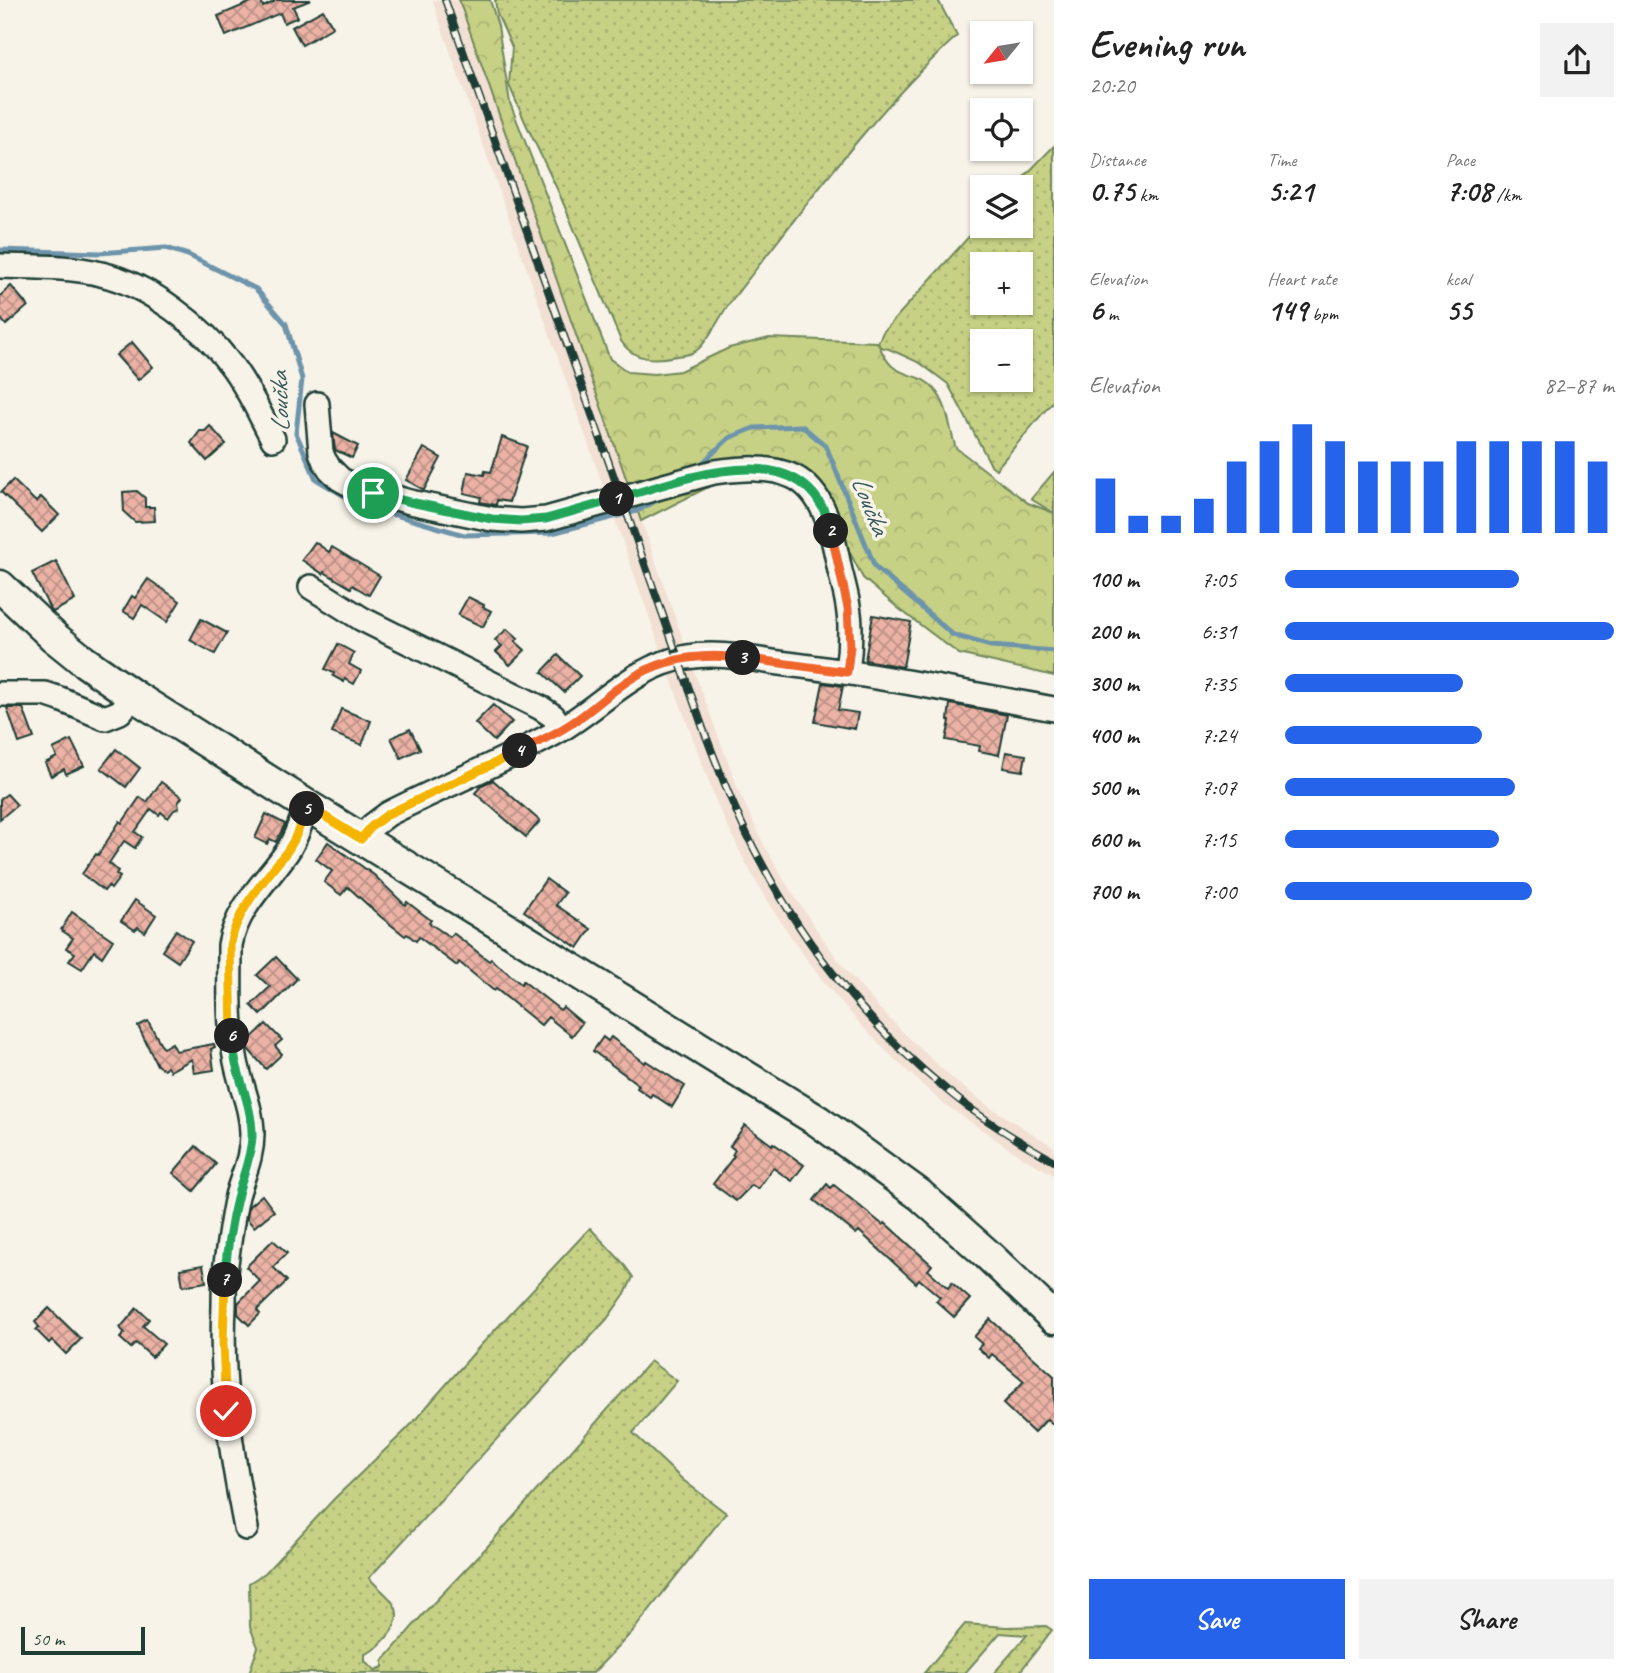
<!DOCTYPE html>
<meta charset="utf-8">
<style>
:root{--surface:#fff;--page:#f2f2f2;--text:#222;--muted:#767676;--accent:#2563eb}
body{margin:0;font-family:Caveat,sans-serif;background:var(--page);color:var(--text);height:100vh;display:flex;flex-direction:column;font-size:26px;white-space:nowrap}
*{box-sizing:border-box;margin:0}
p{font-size:23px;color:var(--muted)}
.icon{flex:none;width:38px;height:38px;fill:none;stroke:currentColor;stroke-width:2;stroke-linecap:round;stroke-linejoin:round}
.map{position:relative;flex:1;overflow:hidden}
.sheet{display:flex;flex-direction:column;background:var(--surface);width:595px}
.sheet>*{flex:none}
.needle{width:46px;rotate:240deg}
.buttons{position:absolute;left:970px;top:21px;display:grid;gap:14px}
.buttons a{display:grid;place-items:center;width:63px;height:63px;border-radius:0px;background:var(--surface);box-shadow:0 2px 5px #0004;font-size:35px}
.scale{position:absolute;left:21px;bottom:18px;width:124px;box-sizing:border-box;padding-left:7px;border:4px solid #1f3d34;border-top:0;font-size:19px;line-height:24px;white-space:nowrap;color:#1f3d34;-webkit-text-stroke:5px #f7f3e8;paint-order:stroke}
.pin{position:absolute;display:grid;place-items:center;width:60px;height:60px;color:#fff;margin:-30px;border:4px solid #fff;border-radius:50%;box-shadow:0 2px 7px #0007}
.km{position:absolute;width:35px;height:35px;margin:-18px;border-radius:50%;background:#222;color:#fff;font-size:19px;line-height:35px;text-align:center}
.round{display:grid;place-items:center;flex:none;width:74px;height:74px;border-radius:0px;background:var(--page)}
.head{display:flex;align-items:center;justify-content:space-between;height:119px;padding:0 35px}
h1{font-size:38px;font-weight:800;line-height:52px}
.metrics{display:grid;grid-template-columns:repeat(3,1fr);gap:10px;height:119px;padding:7px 35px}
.metrics div{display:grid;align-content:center}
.metrics b{font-size:30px;font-weight:800}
.metrics small{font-size:19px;font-weight:400}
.metrics p{font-size:19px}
.chart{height:196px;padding:14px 35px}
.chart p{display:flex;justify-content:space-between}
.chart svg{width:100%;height:126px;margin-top:7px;stroke:var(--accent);stroke-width:6}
.cta{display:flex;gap:14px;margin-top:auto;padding:14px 35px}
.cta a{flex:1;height:80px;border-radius:0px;background:var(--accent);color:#fff;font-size:28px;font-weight:800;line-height:80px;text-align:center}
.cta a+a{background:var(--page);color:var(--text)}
ul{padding:0 35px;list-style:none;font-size:23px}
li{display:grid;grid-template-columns:112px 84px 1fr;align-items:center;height:52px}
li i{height:18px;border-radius:9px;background:var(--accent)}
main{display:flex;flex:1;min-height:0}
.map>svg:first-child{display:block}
.built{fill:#f3e0d4}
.grass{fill:url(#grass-dots);stroke:#72875c;stroke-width:2;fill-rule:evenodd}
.forest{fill:url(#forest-crowns);stroke:#72875c;stroke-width:2}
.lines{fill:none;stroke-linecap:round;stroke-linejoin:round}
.stream{stroke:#6d94ab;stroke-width:5}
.building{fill:url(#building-cross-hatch);stroke:#1f3d34;stroke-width:2}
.minor-casing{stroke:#1f3d34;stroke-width:28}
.major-casing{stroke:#1f3d34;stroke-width:35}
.minor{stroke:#f7f3e8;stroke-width:23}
.major{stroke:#f7f3e8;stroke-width:30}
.rail-casing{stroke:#1f3d34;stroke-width:8}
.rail{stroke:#f7f3e8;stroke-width:5;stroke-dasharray:16;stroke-linecap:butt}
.split-1-casing{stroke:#fff;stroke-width:14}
.split-2-casing{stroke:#fff;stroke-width:14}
.split-3-casing{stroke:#fff;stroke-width:14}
.split-4-casing{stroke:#fff;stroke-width:14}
.split-5-casing{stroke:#fff;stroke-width:14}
.split-6-casing{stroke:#fff;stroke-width:14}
.split-7-casing{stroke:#fff;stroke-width:14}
.split-8-casing{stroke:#fff;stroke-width:14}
.split-1{stroke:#22a559;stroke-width:9}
.split-2{stroke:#22a559;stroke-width:9}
.split-3{stroke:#f0652b;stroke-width:9}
.split-4{stroke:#f0652b;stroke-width:9}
.split-5{stroke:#f5b400;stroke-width:9}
.split-6{stroke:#f5b400;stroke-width:9}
.split-7{stroke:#22a559;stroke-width:9}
.split-8{stroke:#f5b400;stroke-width:9}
.labels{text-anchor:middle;stroke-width:7;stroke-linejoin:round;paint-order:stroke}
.water-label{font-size:26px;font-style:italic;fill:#395a5c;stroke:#f7f3e8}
</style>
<main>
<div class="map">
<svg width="1054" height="1673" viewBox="0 0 1054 1673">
<defs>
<pattern id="grass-dots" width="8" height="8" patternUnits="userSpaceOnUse" patternTransform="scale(1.75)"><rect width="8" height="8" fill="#c6d185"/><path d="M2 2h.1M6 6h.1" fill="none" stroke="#aab473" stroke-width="1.8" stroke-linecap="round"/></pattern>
<pattern id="forest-crowns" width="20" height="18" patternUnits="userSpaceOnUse" patternTransform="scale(1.75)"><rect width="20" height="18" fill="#c6d185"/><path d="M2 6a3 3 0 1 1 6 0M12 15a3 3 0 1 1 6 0" fill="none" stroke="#aab473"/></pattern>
<pattern id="building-cross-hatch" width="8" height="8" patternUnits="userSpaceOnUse" patternTransform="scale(1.75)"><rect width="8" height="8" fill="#ebb2a5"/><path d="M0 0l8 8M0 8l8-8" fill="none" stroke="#be9287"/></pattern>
</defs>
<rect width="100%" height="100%" fill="#f7f3e8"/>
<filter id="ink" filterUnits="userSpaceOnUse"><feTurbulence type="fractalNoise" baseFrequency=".0143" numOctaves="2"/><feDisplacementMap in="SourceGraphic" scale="14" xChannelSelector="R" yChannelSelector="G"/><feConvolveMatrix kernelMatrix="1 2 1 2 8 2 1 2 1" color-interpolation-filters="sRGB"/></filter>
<g filter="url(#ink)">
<polygon class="built" points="432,0 459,0 694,671 740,794 764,845 787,885 819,933 844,968 878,1007 907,1036 956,1082 990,1107 1054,1147 1054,1175 1020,1156 940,1101 889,1054 860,1024 825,984 798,947 765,898 742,856 717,804 671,679"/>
<g class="grass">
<path d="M495,0H938L957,36C881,105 819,188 756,269C747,281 736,294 727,307C719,318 707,343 697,350C692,355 684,355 677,356C656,360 634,362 621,341L559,193L526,124L509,85L512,47L497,14Z"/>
<path d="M1054,146V400L996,469L991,465L948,384L920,363L889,349L880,347L878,343L883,332L982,222V226H1020V187H1014ZM982,264H1020V303H982ZM982,341H1020V380H982Z"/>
<polygon points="1054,472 1054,513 1031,499"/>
<path d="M590,1228L622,1262L633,1277L626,1292L607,1319L369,1578C387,1598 411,1608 387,1637C380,1645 375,1650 365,1654V1661L375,1670L383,1667V1661L425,1612L487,1547L650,1361L677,1381L633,1433L683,1480L726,1513L632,1632L593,1673H249L258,1647L250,1627L249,1583L265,1573L335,1498L408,1428L480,1346Z"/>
<polygon points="965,1624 1006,1627 1046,1626 1052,1630 1019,1673 994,1673 1027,1635 1000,1633 965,1673 924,1673"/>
</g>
<path class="forest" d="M459,0H490L498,26L510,103L610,359L628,372L654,374L680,371L729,348L769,338L877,342C881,349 885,360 892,366C906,378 923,374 935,390C949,406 949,429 956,448L1028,503L1054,513V676L959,654L898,608L863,578L836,525L815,489L746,468L641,521Z"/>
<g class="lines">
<g class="stream">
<polyline points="0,250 100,253 166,248 188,255 256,289 286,324 302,379 296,433 316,479 358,504 464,535 552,533 637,511 663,497"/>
<polyline points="697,468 729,438 754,428 802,426 826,446 875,567 953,635 991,646 1054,651"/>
</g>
</g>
<g class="building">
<polygon points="256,0 261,0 263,7 274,2 273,0 311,0 293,7 298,17 284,23 280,13 226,36 218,16"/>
<polygon points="323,10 333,27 302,45 292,27"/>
<polygon points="11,286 28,306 6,325 0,318 0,296"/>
<polygon points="132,342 153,367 138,380 116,355"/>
<polygon points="210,426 226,444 207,461 191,443 200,431 205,431"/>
<polygon points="333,433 358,446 352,458 335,450"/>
<polygon points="502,437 527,446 509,502 497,500 496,505 480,502 481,497 464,493 468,472 484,475 485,471 491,472"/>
<polygon points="424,448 441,458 424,490 406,480"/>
<polygon points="13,480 36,502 41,497 59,515 42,532 1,492"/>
<polygon points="137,491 145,498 145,507 154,507 155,521 135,522 124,512 123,492"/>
<polygon points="315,542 329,552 332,547 380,576 369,595 352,585 351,588 324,572 323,574 302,560"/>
<polygon points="56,561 75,600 53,612 50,609 32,573"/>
<polygon points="148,579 180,601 167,622 142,605 134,618 123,611 132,596 135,598"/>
<polygon points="468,597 484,605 483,607 491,611 483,627 458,615"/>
<polygon points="873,615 911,622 903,667 865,660"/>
<polygon points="201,619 227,633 215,654 190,640"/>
<polygon points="507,629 518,639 515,641 525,650 510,665 496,652 502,646 495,640"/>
<polygon points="338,644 354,653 349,664 361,671 354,684 345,679 344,682 333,676 334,673 325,669"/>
<polygon points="558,655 580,676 564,692 542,672"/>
<polygon points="823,683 843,686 838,710 858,713 855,729 815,722"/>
<polygon points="950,704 1007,715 999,755 979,751 980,746 946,740 950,721 948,720"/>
<polygon points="493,705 512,722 494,741 475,723"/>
<polygon points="7,708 23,708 34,738 19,743"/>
<polygon points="341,709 371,721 362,745 332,733"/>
<polygon points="410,729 420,749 401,758 391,738"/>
<polygon points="71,740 84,766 66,774 64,769 51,776 45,763 57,757 53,749"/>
<polygon points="116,749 140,768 126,787 101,768"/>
<polygon points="1006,752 1026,755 1023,771 1003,768"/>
<polygon points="493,780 540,821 526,837 475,793 482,785"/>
<polygon points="161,782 182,797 178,803 179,808 174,810 168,818 161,812 159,815 151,809 135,832 142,837 135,848 124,841 109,863 118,871 116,874 120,877 111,889 108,886 104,891 82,874 96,854 98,855 120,821 122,823 140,797 147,802"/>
<polygon points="7,794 17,805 0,819 0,799"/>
<polygon points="266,814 285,824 276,842 270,839 267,844 255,838"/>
<polygon points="328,842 374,875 405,905 407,902 424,915 431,920 429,923 450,937 453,933 489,961 491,959 521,984 523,981 560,1010 563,1007 582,1023 572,1036 548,1017 541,1025 496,989 494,991 459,962 457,966 419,937 416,941 407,934 405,936 381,917 348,887 341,895 324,882 332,871 316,859"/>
<polygon points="546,879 565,893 556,905 591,929 578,948 524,911"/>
<polygon points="135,900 156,915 145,932 138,927 135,930 121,921"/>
<polygon points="72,912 113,940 102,957 94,951 82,969 69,961 75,953 66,948 73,938 61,930"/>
<polygon points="176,930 192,941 178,962 162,951"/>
<polygon points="276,957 297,979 261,1015 251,1005 270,987 257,975"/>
<polygon points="148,1021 163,1048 172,1043 176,1051 214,1044 215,1047 211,1049 214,1070 194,1073 192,1059 170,1071 167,1067 163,1069 157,1065 138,1026"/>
<polygon points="266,1024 282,1040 275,1046 282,1054 266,1069 248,1049 247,1042"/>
<polygon points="603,1037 608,1041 611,1037 645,1063 646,1061 685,1086 672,1107 652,1094 650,1097 637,1088 639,1085 593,1051"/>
<polygon points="745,1125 772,1145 773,1143 804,1165 792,1181 773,1168 758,1189 752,1185 736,1201 713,1184 734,1156 732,1155 735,1150 730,1146"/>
<polygon points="196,1146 216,1164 194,1191 173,1173"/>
<polygon points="827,1184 831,1188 834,1185 883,1225 885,1223 932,1265 928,1270 948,1288 952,1283 970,1299 954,1317 936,1301 940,1297 919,1279 916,1283 859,1231 856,1234 814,1200"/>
<polygon points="262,1195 274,1211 254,1227 247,1219 249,1206"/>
<polygon points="273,1240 287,1253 273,1267 287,1281 257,1310 260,1314 249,1325 238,1314 238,1303 260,1281 246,1267"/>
<polygon points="203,1265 206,1282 183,1286 180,1269"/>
<polygon points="49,1308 81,1339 66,1354 52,1340 49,1343 36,1330 39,1327 35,1322"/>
<polygon points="137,1308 149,1319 143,1326 164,1344 152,1357 136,1343 131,1348 120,1338 125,1333 120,1328"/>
<polygon points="990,1319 1054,1376 1054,1425 1047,1419 1034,1433 1003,1404 1024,1381 992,1354 989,1358 978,1348 982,1344 974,1337"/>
</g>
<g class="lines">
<defs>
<g id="minor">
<path d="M0,266C32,267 71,266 101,274C149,285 202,326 231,365C248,387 260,415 273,439"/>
<path d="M317,404L321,452L324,460L330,469L340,479L351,485L410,502L492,519L521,521L546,519L714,472C739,469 770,465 794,477C827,494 833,538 840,571C845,590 850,609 850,629C850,643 849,658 847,672"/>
<polyline points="311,587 362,619 541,708 553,716 562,729"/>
<polyline points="0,694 45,694 60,699 105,718 120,712 134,696"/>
<path d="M361,839L372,826L388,814C443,786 501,763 555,733C600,708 634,665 687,657C720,651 754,660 787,664C877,675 965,693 1054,709"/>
<path d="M246,1528C231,1452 220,1384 224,1306C224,1292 224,1278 226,1264C229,1241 232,1218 237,1196C243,1174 252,1158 252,1134C252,1107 239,1083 235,1056C228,1020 230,982 230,945C237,907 266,882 287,852C297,838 300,821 308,806"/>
</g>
<polyline id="major" points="0,586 54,637 85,662 134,696 308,806 818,1121 920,1195 988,1255 1054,1318"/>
</defs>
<use href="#minor" class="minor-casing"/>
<use href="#major" class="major-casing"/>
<use href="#minor" class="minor"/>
<use href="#major" class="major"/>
<defs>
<path id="rail" d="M445,0L704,731C721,775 738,820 761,862C807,949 871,1029 948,1091C980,1118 1017,1140 1054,1161"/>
</defs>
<use href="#rail" class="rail-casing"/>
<use href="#rail" class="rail"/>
</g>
</g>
<g class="lines" filter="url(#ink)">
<defs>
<polyline id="split-1" points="373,493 410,502 492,519 521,521 546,519 617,499"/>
<path id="split-2" d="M617,499C684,479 807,429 831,531"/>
<polyline id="split-3" points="743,658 847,672 850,647 848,608 831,531"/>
<path id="split-4" d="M520,751C538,742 556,734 572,723C592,710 609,693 629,680C663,657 702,653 743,658"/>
<polyline id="split-5" points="307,809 308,806 361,839 372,826 388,814 520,751"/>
<path id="split-6" d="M232,1036L230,945C237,908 266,879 288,850L294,840L307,809"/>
<path id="split-7" d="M225,1280C226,1252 231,1222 238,1194C243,1175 251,1158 252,1137C253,1102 233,1071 232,1036"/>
<polyline id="split-8" points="225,1280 223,1343 226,1411"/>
</defs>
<use href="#split-1" class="split-1-casing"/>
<use href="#split-2" class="split-2-casing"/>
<use href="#split-3" class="split-3-casing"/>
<use href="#split-4" class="split-4-casing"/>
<use href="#split-5" class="split-5-casing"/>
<use href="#split-6" class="split-6-casing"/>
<use href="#split-7" class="split-7-casing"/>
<use href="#split-8" class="split-8-casing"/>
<use href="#split-1" class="split-1"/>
<use href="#split-2" class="split-2"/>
<use href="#split-3" class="split-3"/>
<use href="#split-4" class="split-4"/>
<use href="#split-5" class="split-5"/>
<use href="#split-6" class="split-6"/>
<use href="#split-7" class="split-7"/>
<use href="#split-8" class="split-8"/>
</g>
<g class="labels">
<g class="water-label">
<text transform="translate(279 402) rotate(-92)" y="9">Loučka</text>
<text transform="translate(871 505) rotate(68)" y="9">Loučka</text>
</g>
</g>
</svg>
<div class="buttons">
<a><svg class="needle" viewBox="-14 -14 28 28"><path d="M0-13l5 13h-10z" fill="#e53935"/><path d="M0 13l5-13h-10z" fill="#767676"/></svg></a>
<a><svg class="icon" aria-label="locate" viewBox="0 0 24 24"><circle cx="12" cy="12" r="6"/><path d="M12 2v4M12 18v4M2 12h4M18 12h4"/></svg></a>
<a><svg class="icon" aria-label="layers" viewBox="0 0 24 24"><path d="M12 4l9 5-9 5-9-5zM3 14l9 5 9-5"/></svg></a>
<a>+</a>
<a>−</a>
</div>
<div class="scale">50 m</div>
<div class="pin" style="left:373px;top:493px;background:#1e9e55"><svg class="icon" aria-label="arrive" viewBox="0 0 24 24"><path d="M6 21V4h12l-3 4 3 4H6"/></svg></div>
<div class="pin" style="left:226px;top:1411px;background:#d93025"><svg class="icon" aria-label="check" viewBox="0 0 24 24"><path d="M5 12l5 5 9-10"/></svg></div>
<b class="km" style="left:617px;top:499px">1</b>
<b class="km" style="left:831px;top:531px">2</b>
<b class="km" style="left:743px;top:658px">3</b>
<b class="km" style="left:520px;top:751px">4</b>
<b class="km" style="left:307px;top:809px">5</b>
<b class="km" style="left:232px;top:1036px">6</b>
<b class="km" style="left:225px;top:1280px">7</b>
</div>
<section class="sheet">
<div class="head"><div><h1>Evening run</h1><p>20:20</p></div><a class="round"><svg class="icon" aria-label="share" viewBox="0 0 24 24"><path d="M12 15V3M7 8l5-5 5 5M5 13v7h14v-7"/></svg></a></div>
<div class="metrics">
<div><p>Distance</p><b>0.75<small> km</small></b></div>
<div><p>Time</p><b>5:21</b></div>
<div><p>Pace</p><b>7:08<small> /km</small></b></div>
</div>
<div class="metrics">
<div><p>Elevation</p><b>6<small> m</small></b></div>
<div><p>Heart rate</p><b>149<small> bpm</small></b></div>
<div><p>kcal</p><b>55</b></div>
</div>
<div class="chart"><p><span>Elevation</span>82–87 m</p>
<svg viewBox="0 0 160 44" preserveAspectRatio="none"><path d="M5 44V25M15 44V38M25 44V38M35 44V32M45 44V19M55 44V12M65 44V6M75 44V12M85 44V19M95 44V19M105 44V19M115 44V12M125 44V12M135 44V12M145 44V12M155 44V19"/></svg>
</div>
<ul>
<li><b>100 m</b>7:05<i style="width:71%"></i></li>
<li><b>200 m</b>6:31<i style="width:100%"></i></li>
<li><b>300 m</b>7:35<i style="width:54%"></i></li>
<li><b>400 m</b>7:24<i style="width:60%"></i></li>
<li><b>500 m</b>7:07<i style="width:70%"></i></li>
<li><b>600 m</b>7:15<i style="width:65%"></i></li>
<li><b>700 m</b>7:00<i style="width:75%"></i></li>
</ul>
<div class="cta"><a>Save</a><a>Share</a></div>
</section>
</main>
